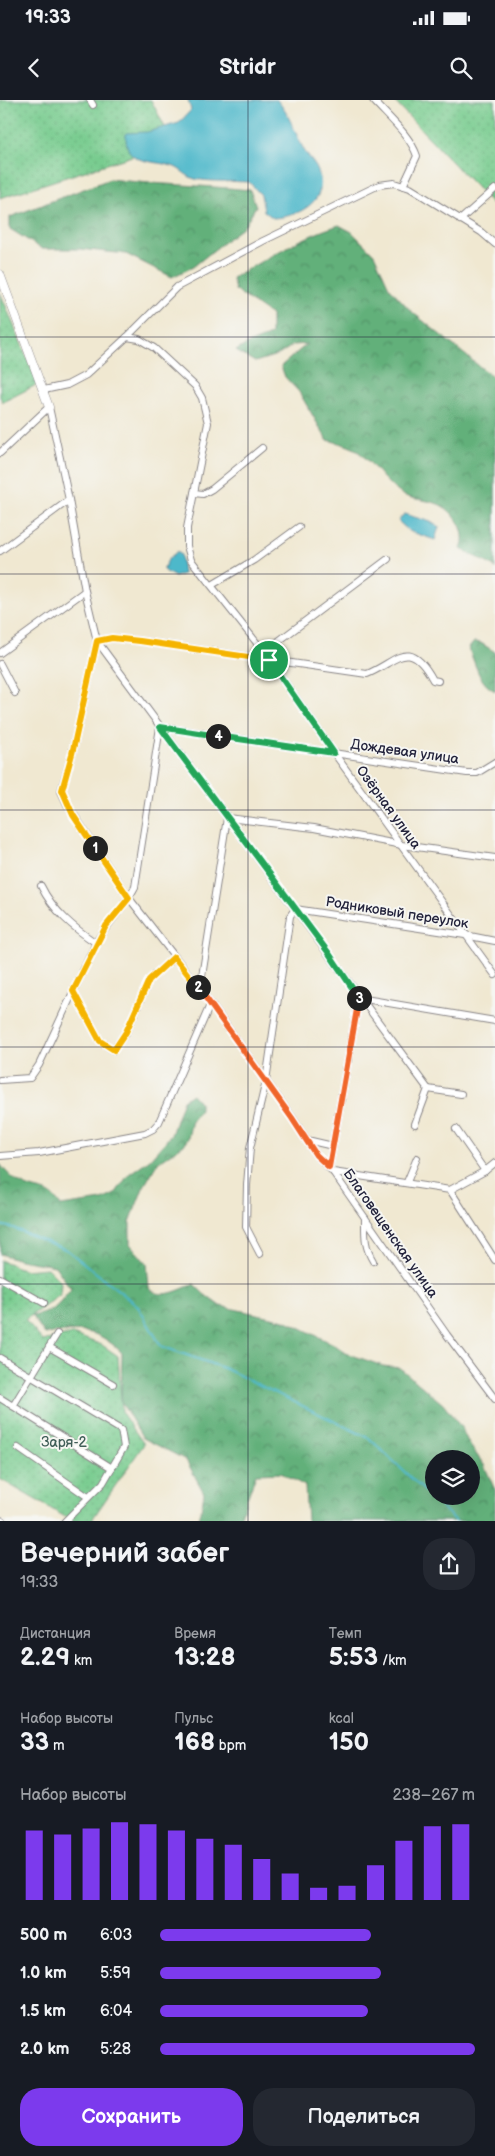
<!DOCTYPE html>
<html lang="ru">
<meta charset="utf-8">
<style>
:root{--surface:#171b24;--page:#242831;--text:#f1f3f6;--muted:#9ea1a6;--accent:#7c3aed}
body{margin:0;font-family:"Balsamiq Sans",sans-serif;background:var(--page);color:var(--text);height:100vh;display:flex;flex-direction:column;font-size:19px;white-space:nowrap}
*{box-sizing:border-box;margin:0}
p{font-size:16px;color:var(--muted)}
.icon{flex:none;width:28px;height:28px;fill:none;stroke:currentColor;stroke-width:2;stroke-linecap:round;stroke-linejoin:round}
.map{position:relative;height:1421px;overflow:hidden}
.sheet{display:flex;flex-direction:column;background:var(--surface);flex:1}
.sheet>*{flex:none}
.tools{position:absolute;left:425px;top:1350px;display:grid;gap:10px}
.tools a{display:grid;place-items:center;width:55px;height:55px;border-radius:50%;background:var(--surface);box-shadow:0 5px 20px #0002;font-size:25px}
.pin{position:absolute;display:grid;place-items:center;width:42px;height:42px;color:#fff;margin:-21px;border:2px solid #fff;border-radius:50%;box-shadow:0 1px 5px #0007}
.km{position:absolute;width:25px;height:25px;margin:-12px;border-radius:50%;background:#222;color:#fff;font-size:14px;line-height:25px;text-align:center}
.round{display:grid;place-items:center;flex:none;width:52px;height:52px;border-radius:20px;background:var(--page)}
.overview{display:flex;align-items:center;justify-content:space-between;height:85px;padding:0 20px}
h1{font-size:28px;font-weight:600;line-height:38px}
.stats{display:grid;grid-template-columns:repeat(3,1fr);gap:8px;height:85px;padding:5px 20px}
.stats div{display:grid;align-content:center}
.stats b{font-size:25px;font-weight:600}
.stats small{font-size:14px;font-weight:400}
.stats p{font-size:14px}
.chart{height:140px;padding:10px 20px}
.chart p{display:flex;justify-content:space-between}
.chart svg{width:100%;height:90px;margin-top:5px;stroke:var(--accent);stroke-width:6}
.action{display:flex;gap:10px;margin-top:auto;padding:10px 20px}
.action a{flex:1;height:58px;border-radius:20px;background:var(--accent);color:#fff;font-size:20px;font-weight:600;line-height:58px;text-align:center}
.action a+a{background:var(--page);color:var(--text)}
ul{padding:0 20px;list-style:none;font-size:16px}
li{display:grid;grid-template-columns:80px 60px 1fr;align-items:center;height:38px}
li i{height:12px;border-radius:6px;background:var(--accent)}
.status{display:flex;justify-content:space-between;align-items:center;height:35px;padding:0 25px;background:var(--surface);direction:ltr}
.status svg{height:14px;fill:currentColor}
header{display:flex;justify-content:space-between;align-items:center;height:65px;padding:0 20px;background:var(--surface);font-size:22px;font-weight:600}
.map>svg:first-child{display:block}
.forest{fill:url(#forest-crowns);stroke:#42695a;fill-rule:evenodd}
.garden{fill:url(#garden-dots);stroke:#4d7765}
.water{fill:#4db8ca;stroke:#386d82}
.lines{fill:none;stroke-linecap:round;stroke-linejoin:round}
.stream{stroke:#4db8ca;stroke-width:2}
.minor-casing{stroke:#898586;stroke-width:8}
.tertiary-casing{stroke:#898586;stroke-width:9}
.minor{stroke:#fff;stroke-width:6}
.tertiary{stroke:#fff;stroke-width:8}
.split-1-casing{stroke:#fff;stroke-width:10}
.split-2-casing{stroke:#fff;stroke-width:10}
.split-3-casing{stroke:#fff;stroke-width:10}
.split-4-casing{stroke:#fff;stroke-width:10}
.split-5-casing{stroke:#fff;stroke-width:10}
.split-1{stroke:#f5b400;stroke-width:6}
.split-2{stroke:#f5b400;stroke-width:6}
.split-3{stroke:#f0652b;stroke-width:6}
.split-4{stroke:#22a559;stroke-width:6}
.split-5{stroke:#22a559;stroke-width:6}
.grid{fill:none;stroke:#22223b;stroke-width:1;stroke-opacity:0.55}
.labels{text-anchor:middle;stroke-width:4;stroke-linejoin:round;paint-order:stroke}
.street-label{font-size:14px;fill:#22223b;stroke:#f6f6f2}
.park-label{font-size:14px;fill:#405e58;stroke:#f6f6f2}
</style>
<div class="status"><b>19:33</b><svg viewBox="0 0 49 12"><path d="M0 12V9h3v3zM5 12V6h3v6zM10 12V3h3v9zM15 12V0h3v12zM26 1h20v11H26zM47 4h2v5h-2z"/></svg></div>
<header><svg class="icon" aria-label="back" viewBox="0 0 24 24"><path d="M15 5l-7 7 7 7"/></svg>Stridr<svg class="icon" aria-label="search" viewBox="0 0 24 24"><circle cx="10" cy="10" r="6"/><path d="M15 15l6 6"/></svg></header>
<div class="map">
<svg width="495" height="1421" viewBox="0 0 495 1421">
<defs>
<pattern id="forest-crowns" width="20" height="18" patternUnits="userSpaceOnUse" patternTransform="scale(1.25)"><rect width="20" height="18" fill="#62b07a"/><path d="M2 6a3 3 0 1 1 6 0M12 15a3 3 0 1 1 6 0" fill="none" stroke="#508f65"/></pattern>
<pattern id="garden-dots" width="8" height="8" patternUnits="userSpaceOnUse" patternTransform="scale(1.25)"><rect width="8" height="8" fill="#78cc8f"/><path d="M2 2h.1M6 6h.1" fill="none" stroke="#68af7c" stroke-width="1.8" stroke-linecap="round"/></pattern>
</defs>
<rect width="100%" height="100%" fill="#f6f6f2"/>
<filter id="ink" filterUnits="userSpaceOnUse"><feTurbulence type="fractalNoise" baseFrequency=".02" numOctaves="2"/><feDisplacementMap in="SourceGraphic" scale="10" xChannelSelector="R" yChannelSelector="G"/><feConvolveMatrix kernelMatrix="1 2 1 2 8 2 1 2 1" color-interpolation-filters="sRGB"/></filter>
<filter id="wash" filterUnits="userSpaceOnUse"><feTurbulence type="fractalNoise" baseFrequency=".0096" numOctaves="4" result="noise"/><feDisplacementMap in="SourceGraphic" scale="20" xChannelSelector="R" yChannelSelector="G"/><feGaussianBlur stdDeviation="1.12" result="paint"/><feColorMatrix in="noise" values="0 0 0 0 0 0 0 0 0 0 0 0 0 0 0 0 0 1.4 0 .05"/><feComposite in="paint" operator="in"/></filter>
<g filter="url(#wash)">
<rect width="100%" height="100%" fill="#f0e8d1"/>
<g class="forest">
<path d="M110,79C156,85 203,85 250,90L256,106L245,125L193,167L172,177L126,154L80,149H42L10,129V117Z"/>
<path d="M339,125L352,132L374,154L389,187L411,211L495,279V469L493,466L461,449C468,433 457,416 444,407C432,399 415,401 403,395C383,383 372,360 353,348C345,344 335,342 327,340L299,292L285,277L281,266L307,244L293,245L280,254L255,262L236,251L247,244L271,235V215L235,190L232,178C268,158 300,137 339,125Z"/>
<path d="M474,542L481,543L495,552V591C479,583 477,568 470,552L469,548Z"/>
<path d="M192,994L200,1003V1010L192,1020L188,1038L184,1045L158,1062L143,1088L130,1122V1144L147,1164L149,1188C162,1201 180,1189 194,1184L204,1194L220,1206L285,1220L335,1245L346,1253L383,1266L400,1268L443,1304L461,1327L469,1344L484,1365L495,1390V1421H307L305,1386L281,1373L256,1374L239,1421H199L204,1393L186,1360L143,1338L121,1302L122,1253C94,1225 79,1231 44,1234L32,1216C54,1212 57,1207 71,1189L55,1166L20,1160L0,1154V1064C7,1073 13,1080 24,1085C42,1094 47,1086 61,1106L102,1100L115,1094L129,1074L150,1059L171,1035L183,1000ZM434,1359H471V1396H434Z"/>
</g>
<g class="garden">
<polygon points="0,0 151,0 173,43 0,98"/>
<polygon points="393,0 495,0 495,107"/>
<polygon points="0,192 38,284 3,302 0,297"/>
<polygon points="0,1160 25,1170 47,1168 61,1182 60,1195 25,1220 43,1241 72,1234 102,1245 118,1256 122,1313 144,1344 91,1421 72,1421 0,1379"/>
</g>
<g class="water">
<path d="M188,0H277C288,12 295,32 303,48C306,55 312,60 316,67C333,99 300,117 273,118L264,111L261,95L249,82C232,81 212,82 195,79C187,77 180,68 172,66C150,59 124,66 126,33L147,32L179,23L191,10Z"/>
<polygon points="404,414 431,422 439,427 435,440 409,431 398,421"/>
<polygon points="178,451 181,455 183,474 175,477 163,470 169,458"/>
</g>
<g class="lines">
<polyline class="stream" points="0,1125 13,1128 67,1150 137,1205 161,1246 226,1269 369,1338 456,1421"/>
</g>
</g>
<g filter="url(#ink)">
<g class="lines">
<defs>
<g id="minor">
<polyline points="90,0 93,5"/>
<path d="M373,0C388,17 410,35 417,56L403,86"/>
<polyline points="460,120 495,89"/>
<polyline points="127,237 177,187 263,141 379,85 394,83 410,88 481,132 495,144"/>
<polyline points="44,290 67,285 86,275 127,237 139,239 154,248 195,286 202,298 208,323 187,428 187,446 191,460 264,552 334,653 495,875"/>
<polyline points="49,307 69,400 85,491 97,541 428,989"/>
<polyline points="0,353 49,307"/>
<polyline points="194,393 203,394 212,389 262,348"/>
<polyline points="0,451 69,400"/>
<polyline points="212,485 254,460 299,427"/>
<polyline points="97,541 72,654 61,691 68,706 129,798 200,889 292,1017 316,1055 333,1072 447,1235 495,1299"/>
<path d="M97,541L112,538L141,541L367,574C397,562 409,536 433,580L438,581"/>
<polyline points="264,552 388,459"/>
<polyline points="0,553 85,491"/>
<polyline points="0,564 15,593"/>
<path d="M41,786C53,811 74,828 96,843"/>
<polyline points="200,889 227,718 314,728 402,745 495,758"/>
<polyline points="73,891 100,941 113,950 126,933 149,880 174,857"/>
<path d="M0,980L30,978L39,965L96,843C107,823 125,807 135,787L160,627L467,673H477L495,662"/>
<polyline points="428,989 461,994"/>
<polyline points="415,1024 428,989"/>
<polyline points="456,1029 485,1071"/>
<polyline points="307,1040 333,1046"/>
<polyline points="0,1056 39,1053 145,1033 153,1029 159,1022 210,905"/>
<polyline points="329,1067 359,898 495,921"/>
<polyline points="333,1072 450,1090 485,1071 495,1063"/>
<polyline points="407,1082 417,1058"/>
<polyline points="450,1090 495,1160"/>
<path d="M365,1118C365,1135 364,1146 373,1161"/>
<polyline points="260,1154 246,1127 247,1085 250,1048 266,981 290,816 295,809 465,835 495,841"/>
<polyline points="0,1178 44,1203"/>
<polyline points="49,1247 113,1284"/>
<polyline points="0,1258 121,1330 124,1347 103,1383 65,1421"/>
<polyline points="0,1298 112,1368"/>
<polyline points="13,1306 57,1234"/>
<polyline points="18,1348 88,1397"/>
</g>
<g id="tertiary">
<polyline points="0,174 49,307"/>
<polyline points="0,1420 2,1421"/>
</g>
</defs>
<use href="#minor" class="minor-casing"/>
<use href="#tertiary" class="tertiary-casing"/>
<use href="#minor" class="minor"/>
<use href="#tertiary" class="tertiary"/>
</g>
</g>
<g class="lines" filter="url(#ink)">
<defs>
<polyline id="split-1" points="95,748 73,715 62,690 72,654 97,541 112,538 140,541 269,560"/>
<polyline id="split-2" points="95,748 129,798 106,826 73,891 100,941 114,950 126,932 149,880 174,857 198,887"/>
<polyline id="split-3" points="198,887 292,1018 316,1055 329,1067 359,898"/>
<polyline id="split-4" points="218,636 160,627 328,852 359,898"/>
<polyline id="split-5" points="218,636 334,653 269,560"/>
</defs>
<use href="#split-1" class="split-1-casing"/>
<use href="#split-2" class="split-2-casing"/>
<use href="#split-3" class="split-3-casing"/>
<use href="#split-4" class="split-4-casing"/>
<use href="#split-5" class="split-5-casing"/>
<use href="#split-1" class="split-1"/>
<use href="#split-2" class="split-2"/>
<use href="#split-3" class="split-3"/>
<use href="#split-4" class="split-4"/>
<use href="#split-5" class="split-5"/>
</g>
<path class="grid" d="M248,0V1421M0,237H495M0,474H495M0,710H495M0,947H495M0,1184H495"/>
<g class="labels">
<g class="street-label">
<text transform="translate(405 651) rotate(8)" y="5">Дождевая улица</text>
<text transform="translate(389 707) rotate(54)" y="5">Озёрная улица</text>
<text transform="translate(397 812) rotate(9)" y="5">Родниковый переулок</text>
<text transform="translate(391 1133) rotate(55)" y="5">Благовещенская улица</text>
</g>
<g class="park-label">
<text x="64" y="1347">Заря-2</text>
</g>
</g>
</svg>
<div class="tools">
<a><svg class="icon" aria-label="layers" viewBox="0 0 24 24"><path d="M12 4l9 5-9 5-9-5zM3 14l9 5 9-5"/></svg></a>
</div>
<div class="pin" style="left:269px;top:560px;background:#1e9e55"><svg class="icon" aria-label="arrive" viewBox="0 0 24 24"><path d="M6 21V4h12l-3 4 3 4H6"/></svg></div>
<b class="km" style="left:95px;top:748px">1</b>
<b class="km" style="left:198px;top:887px">2</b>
<b class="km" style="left:359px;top:898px">3</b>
<b class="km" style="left:218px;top:636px">4</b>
</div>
<section class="sheet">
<div class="overview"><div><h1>Вечерний забег</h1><p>19:33</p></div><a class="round"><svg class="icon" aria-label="share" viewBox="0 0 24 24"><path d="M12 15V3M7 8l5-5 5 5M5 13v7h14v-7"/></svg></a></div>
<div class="stats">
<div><p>Дистанция</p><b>2.29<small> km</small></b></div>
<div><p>Время</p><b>13:28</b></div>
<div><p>Темп</p><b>5:53<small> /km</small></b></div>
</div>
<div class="stats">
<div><p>Набор высоты</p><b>33<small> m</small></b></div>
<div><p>Пульс</p><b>168<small> bpm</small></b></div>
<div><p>kcal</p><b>150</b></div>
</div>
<div class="chart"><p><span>Набор высоты</span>238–267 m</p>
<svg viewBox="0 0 160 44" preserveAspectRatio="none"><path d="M5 44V10M15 44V12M25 44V9M35 44V6M45 44V7M55 44V10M65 44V14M75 44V17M85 44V24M95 44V31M105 44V38M115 44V37M125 44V27M135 44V15M145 44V8M155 44V7"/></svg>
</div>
<ul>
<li><b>500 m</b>6:03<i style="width:67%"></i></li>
<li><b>1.0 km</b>5:59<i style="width:70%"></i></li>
<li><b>1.5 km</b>6:04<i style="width:66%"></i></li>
<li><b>2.0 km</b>5:28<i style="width:100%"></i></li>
</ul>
<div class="action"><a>Сохранить</a><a>Поделиться</a></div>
</section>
